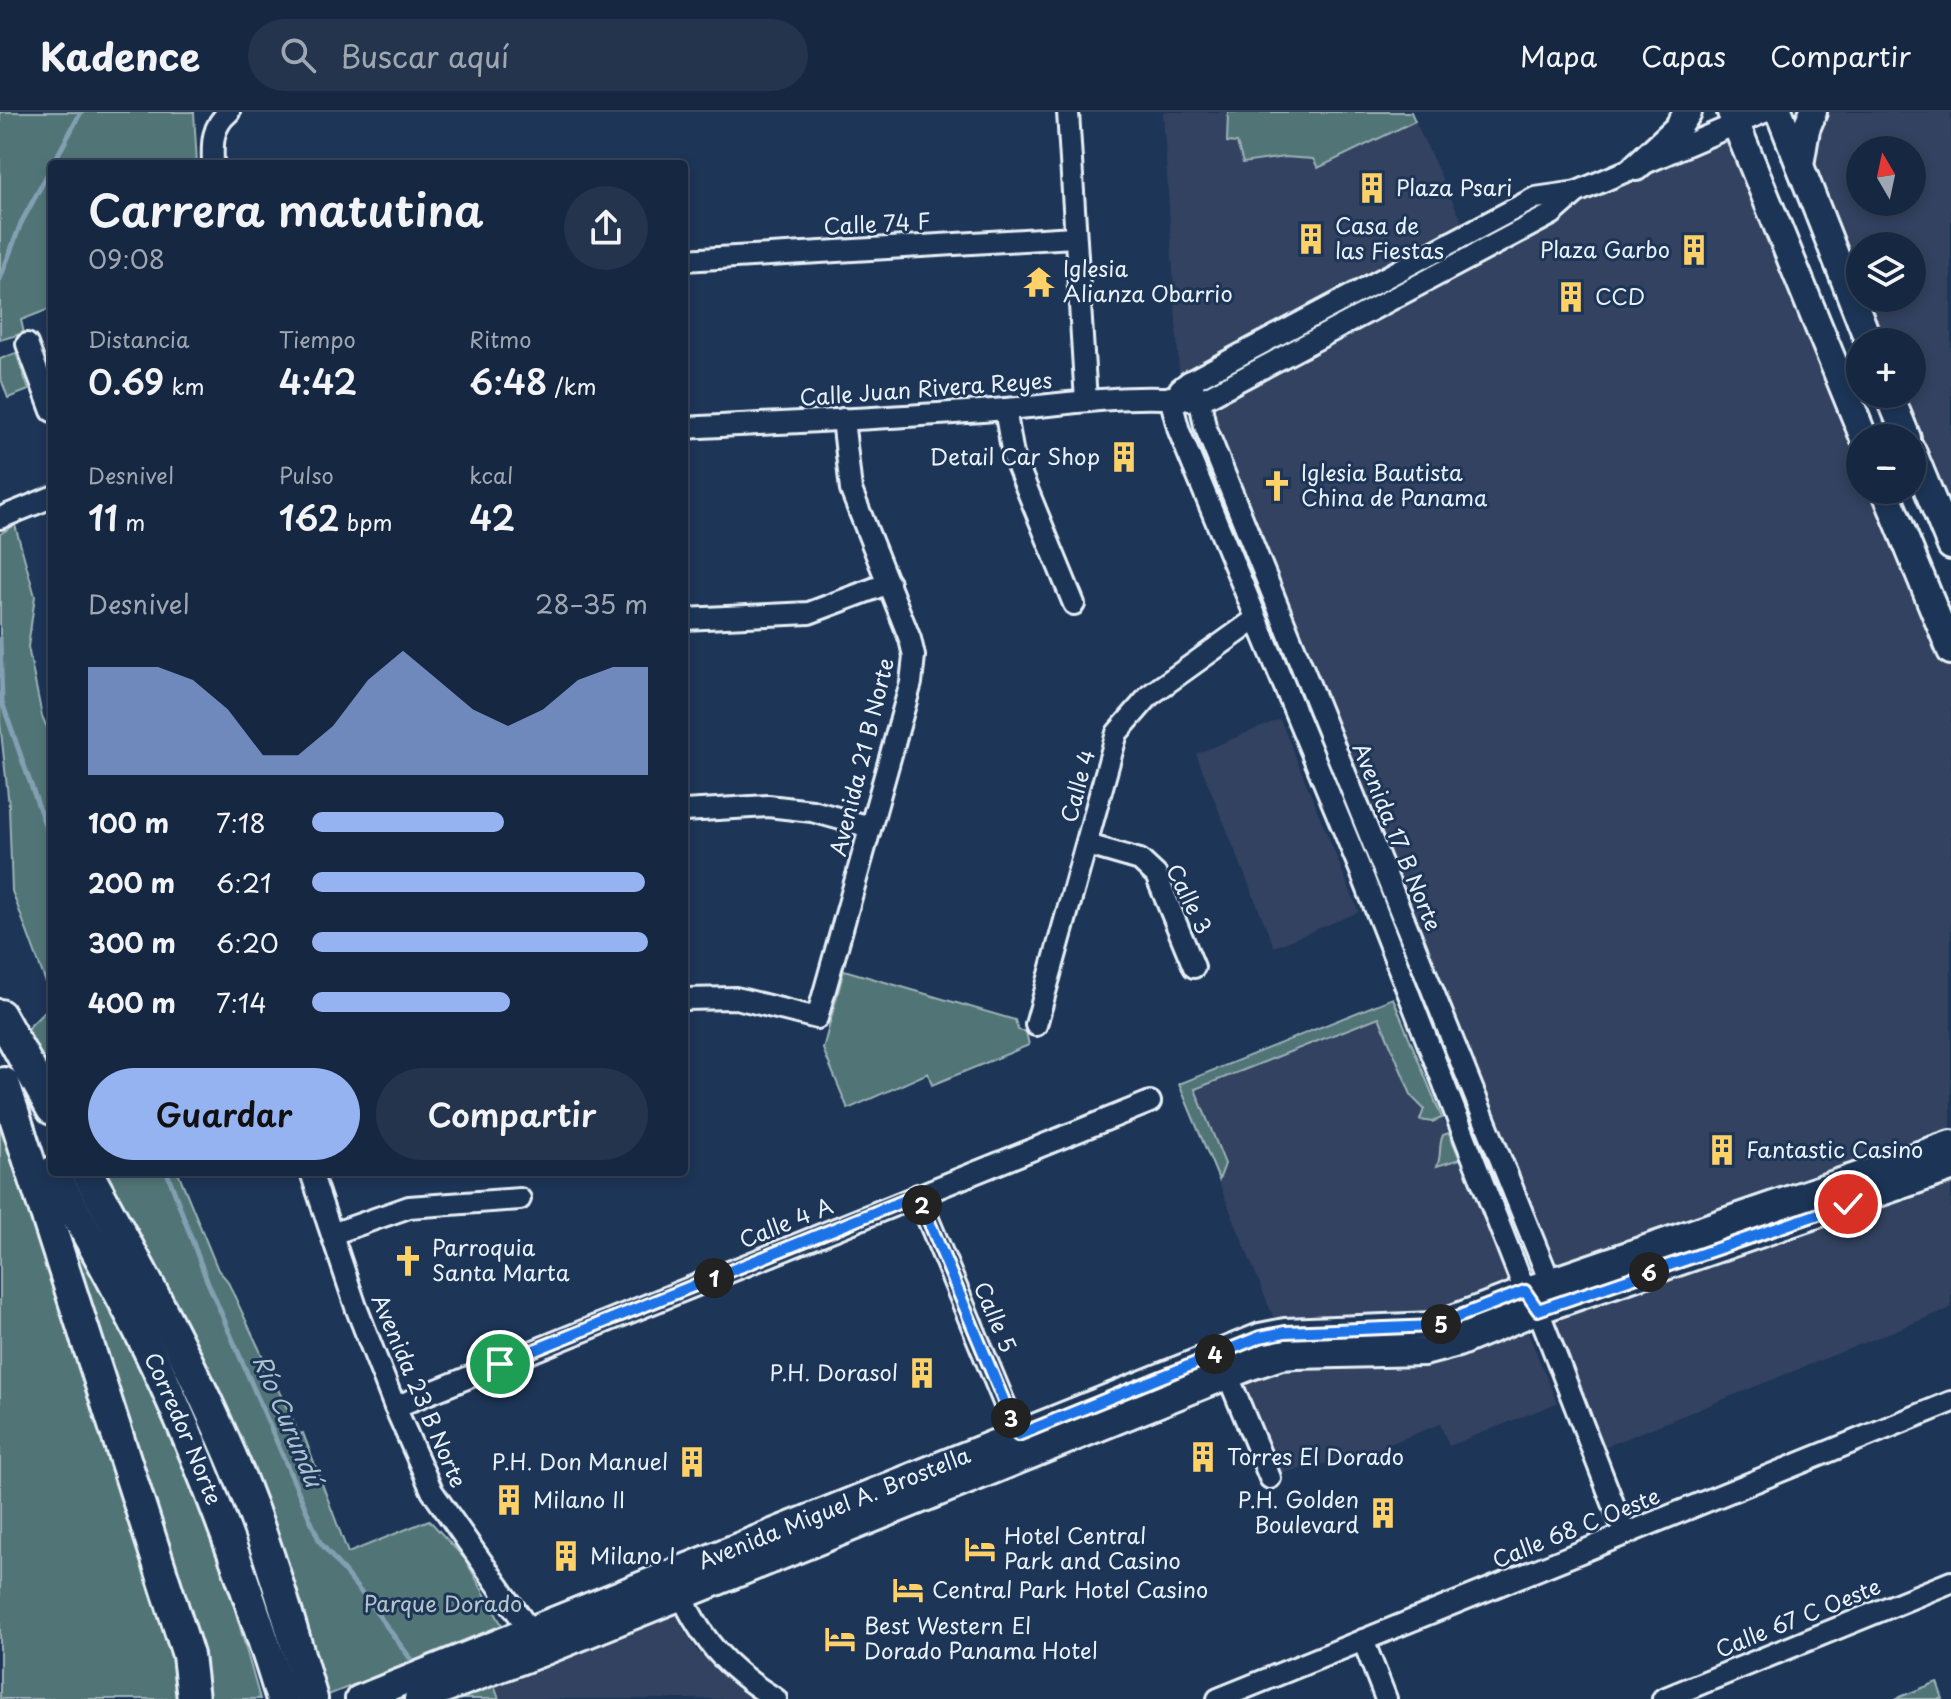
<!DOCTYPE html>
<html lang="es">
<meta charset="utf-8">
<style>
:root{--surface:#162841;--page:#23344c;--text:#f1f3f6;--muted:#9ea6b1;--line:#35445a;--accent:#95b2f1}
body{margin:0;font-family:"Playpen Sans",sans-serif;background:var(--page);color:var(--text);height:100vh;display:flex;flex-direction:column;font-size:30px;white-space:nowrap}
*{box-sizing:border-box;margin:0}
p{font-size:26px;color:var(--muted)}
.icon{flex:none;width:44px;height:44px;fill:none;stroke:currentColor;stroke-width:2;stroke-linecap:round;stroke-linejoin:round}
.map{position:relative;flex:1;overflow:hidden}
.side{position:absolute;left:48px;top:48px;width:640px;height:1016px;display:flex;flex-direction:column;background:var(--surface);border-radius:8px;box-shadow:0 4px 12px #0003,0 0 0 2px var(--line)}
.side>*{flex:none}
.needle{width:52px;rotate:351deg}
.tools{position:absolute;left:1846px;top:24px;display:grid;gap:16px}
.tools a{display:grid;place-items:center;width:80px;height:80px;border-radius:50%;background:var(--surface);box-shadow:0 4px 12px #0003,0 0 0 2px var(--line);font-size:40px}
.pin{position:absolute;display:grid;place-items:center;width:68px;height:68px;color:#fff;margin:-34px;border:4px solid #fff;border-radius:50%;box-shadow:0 2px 8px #0007}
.km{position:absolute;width:40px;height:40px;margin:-20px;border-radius:50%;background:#222;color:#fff;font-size:22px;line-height:40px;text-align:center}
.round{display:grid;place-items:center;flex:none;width:84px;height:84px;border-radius:42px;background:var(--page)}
.summary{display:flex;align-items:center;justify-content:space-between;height:136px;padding:0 40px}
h1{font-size:44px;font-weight:600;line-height:60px}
.figures{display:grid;grid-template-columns:repeat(3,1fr);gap:12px;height:136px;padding:8px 40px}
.figures div{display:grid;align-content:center}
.figures b{font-size:34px;font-weight:600}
.figures small{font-size:22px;font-weight:400}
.figures p{font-size:22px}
.chart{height:224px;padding:16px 40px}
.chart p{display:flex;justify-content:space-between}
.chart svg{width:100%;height:144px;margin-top:8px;fill:var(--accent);opacity:.7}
.button{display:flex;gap:16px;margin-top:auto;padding:16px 40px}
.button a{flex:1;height:92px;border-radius:48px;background:var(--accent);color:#111;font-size:32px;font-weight:600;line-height:92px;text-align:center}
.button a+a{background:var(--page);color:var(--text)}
ul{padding:0 40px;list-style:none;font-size:26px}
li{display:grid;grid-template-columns:128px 96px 1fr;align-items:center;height:60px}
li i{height:20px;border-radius:10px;background:var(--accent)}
header{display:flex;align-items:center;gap:48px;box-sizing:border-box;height:112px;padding:0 40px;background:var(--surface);border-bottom:2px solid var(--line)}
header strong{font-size:38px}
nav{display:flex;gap:44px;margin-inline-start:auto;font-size:28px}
.search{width:560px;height:72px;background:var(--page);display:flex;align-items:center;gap:20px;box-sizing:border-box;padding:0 28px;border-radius:44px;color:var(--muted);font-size:30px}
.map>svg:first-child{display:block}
.built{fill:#334260;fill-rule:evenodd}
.green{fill:#517476;stroke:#9cb2b7;stroke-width:2}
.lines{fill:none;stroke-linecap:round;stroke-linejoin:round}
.stream{stroke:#82a0b2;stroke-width:5}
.minor-casing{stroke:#e8f1f8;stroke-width:26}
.major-casing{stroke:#e8f1f8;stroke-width:32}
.highway-casing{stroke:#e8f1f8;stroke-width:36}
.minor{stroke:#1d3557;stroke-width:20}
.major{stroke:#1d3557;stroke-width:26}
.highway{stroke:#1d3557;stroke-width:30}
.route-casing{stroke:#fff;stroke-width:16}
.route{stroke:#1a73e8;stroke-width:10}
.labels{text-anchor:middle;stroke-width:6;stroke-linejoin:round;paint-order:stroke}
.poi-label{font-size:22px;fill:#e8f1f8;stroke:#1d3557;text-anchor:start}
.street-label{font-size:22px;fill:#e8f1f8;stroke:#1d3557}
.park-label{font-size:22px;fill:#b3c5ca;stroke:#1d3557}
.water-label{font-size:24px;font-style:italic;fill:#acc2cf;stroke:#1d3557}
</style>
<header>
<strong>Kadence</strong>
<div class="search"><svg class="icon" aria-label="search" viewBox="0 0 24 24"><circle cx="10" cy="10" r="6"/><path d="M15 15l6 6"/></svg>Buscar aquí</div>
<nav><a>Mapa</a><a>Capas</a><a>Compartir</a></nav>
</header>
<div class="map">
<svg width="1951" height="1587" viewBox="0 0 1951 1587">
<rect width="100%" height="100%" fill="#1d3557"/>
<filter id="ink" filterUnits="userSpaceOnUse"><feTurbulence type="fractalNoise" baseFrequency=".0125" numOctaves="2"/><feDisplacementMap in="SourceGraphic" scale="16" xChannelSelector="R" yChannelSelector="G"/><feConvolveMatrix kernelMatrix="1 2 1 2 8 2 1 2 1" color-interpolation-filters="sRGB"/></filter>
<g filter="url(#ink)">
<g class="built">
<polygon points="1163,0 1228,0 1227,30 1237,30 1243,51 1284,45 1314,47 1318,56 1415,9 1468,122 1182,275 1179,259"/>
<path d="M1828,0H1951V398L1903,282H1912V230H1881L1864,186H1912V134H1860V176L1811,38ZM1860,38H1912V90H1860Z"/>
<polygon points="1735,12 1860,326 1860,378 1885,378 1951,539 1951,1031 1550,1170 1200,289 1552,102"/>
<polygon points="1280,607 1359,800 1274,835 1196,642"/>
<polygon points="1393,886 1510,1171 1444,1197 1353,1206 1274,1207 1179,972"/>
<polygon points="1951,1056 1951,1196 1592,1340 1538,1198"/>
<polygon points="1527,1218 1557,1291 1449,1334 1440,1312 1357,1345 1281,1361 1243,1268 1272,1257 1432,1251"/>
<polygon points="676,1500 684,1518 698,1540 764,1587 499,1587 497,1584 493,1571"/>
</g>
<g class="green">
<polygon points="0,0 194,0 197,52 52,52 52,196 21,208 24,221 0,228"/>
<polygon points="1228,0 1411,0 1415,9 1318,56 1313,47 1284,45 1243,51 1237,31 1227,30"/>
<polygon points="16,241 29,278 8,286 0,264 0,247"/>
<polygon points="15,413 35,484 28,535 42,604 52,627 52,887 12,779 9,694 0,610 0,422"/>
<polygon points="844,858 1015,908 1018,918 1026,920 1029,933 932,973 928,961 848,997 823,937"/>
<polygon points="1393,886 1442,1006 1432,1010 1420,1008 1424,997 1412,985 1379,905 1195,977 1225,1052 1219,1068 1179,972"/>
<polygon points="52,892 52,966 25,919"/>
<polygon points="0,1013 52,1149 168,1509 181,1587 0,1587"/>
<path d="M1449,1021L1460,1047L1437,1054C1442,1043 1438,1034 1443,1023Z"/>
<path d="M105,1060H178L218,1158L227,1168L299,1322L303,1321L348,1441L429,1408L465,1447L502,1513L326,1584C276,1400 198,1226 105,1060Z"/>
<polygon points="55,1091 159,1286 218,1437 260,1587 204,1587"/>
<polygon points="1937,1570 1943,1587 1895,1587"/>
<polygon points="493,1571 499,1587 449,1587"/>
</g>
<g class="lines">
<g class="stream">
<polyline points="53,52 81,0"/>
<polyline points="0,167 21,111 52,54"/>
<polyline points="0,527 2,590 52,733"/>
<polyline points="167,1060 206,1166 320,1430 368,1489 413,1550"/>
</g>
<defs>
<g id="minor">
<polyline points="1068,0 1086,289"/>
<path d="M213,52C212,31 212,14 229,0"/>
<polyline points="684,148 1074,125"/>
<polyline points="27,232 52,299"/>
<polyline points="1189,270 1200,289 1205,314 1550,1170 1544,1184"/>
<polyline points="1180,277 1189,270 1535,86 1577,80 1764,0"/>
<polyline points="1170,285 1179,319 1360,757 1525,1179 1538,1198 1625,1422"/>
<polyline points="1005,297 1013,343 1074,492"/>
<path d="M684,316C791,310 899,306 1006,297C1070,292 1136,280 1200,289L1552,102L1577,80"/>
<polyline points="0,406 52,385"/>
<polyline points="684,507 809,501 889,471"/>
<polyline points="684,699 768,694 812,699 870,715"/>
<polyline points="1088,733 1140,748 1156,763 1194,855"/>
<polyline points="684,887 736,886 817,906 911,571 914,544 910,527 851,378 843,307"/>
<polyline points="1036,913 1117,621 1150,583 1256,507"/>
<polyline points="311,1060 356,1195 395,1295 432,1379 537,1529"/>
<polyline points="918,1083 1022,1334"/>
<polyline points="332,1122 409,1095 520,1087"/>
<polyline points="1228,1264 1270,1366"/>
<polyline points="395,1295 1150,990"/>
<path d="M676,1471C699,1526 725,1556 776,1587"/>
<polyline points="1363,1528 1386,1587"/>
<polyline points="1218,1587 1951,1290"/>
<polyline points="1663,1587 1951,1470"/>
</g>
<g id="major">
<polyline points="1731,0 1864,326"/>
<polyline points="1779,0 1869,230"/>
<polyline points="1800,53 1806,17 1813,0"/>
<polyline points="1636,55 1677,17 1688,0"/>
<polyline points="1889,282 1907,326"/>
<polyline points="1912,339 1951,434"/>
<polyline points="1885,378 1951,539"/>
<path id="s1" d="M359,1587L1260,1225L1285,1220L1434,1214L1550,1170L1951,1032"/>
<polyline points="418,1587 543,1540 1251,1254 1281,1244 1296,1243 1424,1240 1458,1231 1538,1198 1951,1056"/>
</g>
<g id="highway">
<polyline points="0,903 52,997"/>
<polyline points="4,971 188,1543 193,1587"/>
<path id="s2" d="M53,1060C92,1131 133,1201 166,1275C212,1376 249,1480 282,1587"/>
<path d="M87,1060C141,1158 195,1257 238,1361C268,1434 290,1511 312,1587"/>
<polyline points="421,1587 422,1585"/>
</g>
</defs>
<use href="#minor" class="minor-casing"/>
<use href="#major" class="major-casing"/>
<use href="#highway" class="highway-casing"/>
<use href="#minor" class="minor"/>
<use href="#major" class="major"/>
<use href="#highway" class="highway"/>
</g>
</g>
<g class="lines" filter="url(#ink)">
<defs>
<polyline id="route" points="500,1252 918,1083 1018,1323 1260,1225 1285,1220 1434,1214 1525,1179 1538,1198 1848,1092"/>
</defs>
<use href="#route" class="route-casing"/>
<use href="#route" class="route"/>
</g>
<defs>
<symbol id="building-bare" viewBox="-9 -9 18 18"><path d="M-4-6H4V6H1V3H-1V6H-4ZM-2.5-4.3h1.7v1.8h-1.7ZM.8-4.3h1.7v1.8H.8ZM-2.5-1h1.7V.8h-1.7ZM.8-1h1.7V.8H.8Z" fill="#ffd166" stroke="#1d3557" stroke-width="2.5" paint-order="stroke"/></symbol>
<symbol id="temple-bare" viewBox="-9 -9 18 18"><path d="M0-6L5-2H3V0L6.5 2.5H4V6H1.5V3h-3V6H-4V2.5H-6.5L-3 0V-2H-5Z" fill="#ffd166" stroke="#1d3557" stroke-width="2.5" paint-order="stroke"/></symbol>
<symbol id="church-bare" viewBox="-9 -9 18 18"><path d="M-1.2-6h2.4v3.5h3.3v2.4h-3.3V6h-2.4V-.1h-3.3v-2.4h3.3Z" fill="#ffd166" stroke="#1d3557" stroke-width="2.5" paint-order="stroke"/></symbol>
<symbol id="hotel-bare" viewBox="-9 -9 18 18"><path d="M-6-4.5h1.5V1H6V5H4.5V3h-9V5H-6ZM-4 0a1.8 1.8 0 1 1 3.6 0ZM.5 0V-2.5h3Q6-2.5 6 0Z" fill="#ffd166" stroke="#1d3557" stroke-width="2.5" paint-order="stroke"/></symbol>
</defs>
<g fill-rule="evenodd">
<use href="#building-bare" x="1350" y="54" width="44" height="44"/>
<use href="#building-bare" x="1289" y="105" width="44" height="44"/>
<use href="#building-bare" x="1672" y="116" width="44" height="44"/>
<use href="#temple-bare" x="1017" y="148" width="44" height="44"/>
<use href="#building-bare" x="1549" y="163" width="44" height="44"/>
<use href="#building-bare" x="1102" y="323" width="44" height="44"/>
<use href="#church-bare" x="1255" y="352" width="44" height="44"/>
<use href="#building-bare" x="1700" y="1016" width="44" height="44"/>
<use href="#church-bare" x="386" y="1127" width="44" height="44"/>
<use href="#building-bare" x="900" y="1239" width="44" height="44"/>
<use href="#building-bare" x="1181" y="1323" width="44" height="44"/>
<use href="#building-bare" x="670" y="1328" width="44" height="44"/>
<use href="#building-bare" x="487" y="1366" width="44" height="44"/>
<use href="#building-bare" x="1361" y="1379" width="44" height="44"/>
<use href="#hotel-bare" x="958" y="1415" width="44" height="44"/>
<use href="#building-bare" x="544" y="1422" width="44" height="44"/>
<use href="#hotel-bare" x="886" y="1456" width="44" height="44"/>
<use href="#hotel-bare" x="818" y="1505" width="44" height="44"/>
</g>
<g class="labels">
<g class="poi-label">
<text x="1396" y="84">Plaza Psari</text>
<text x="1335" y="122">Casa de<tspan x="1335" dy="25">las Fiestas</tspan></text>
<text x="1670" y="146" text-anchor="end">Plaza Garbo</text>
<text x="1063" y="165">Iglesia<tspan x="1063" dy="25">Alianza Obarrio</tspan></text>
<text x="1595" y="193">CCD</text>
<text x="1100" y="353" text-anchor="end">Detail Car Shop</text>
<text x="1301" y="369">Iglesia Bautista<tspan x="1301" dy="25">China de Panama</tspan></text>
<text x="1746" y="1046">Fantastic Casino</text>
<text x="432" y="1144">Parroquia<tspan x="432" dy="25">Santa Marta</tspan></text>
<text x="898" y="1269" text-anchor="end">P.H. Dorasol</text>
<text x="1227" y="1353">Torres El Dorado</text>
<text x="668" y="1358" text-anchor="end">P.H. Don Manuel</text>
<text x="533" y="1396">Milano II</text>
<text x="1359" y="1396" text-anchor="end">P.H. Golden<tspan x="1359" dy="25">Boulevard</tspan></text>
<text x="1004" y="1432">Hotel Central<tspan x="1004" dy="25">Park and Casino</tspan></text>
<text x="590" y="1452">Milano I</text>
<text x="932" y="1486">Central Park Hotel Casino</text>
<text x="864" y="1522">Best Western El<tspan x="864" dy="25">Dorado Panama Hotel</tspan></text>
</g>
<g class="street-label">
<text transform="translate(877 112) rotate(-3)" y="8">Calle 74 F</text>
<text transform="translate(926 277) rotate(-4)" y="8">Calle Juan Rivera Reyes</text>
<text transform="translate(862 645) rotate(-76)" y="8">Avenida 21 B Norte</text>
<text transform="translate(1078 674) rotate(-75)" y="8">Calle 4</text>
<text transform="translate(1397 725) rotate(68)" y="8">Avenida 17 B Norte</text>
<text transform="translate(1189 787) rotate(64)" y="8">Calle 3</text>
<text transform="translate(786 1111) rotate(-22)" y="8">Calle 4 A</text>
<text transform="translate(995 1205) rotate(67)" y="8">Calle 5</text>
<text transform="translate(419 1279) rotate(67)" y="8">Avenida 23 B Norte</text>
<text dy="8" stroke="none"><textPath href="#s2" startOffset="288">Corredor Norte</textPath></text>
<text dy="8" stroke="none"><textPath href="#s1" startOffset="512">Avenida Miguel A. Brostella</textPath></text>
<text transform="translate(1576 1416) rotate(-22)" y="8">Calle 68 C Oeste</text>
<text transform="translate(1798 1506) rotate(-22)" y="8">Calle 67 C Oeste</text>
</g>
<g class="park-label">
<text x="443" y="1500">Parque Dorado</text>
</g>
<g class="water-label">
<text transform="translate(287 1309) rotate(67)" y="8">Río Curundú</text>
</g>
</g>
</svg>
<div class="tools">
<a><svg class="needle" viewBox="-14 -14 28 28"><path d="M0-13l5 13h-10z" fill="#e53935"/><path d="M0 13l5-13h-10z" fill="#9ea6b1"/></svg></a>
<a><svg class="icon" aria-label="layers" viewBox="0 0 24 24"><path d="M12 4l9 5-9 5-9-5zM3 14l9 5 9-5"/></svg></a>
<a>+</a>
<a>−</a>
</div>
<div class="pin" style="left:500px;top:1252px;background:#1e9e55"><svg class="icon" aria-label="arrive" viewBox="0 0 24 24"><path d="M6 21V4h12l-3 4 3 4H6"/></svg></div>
<div class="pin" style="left:1848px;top:1092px;background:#d93025"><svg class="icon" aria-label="check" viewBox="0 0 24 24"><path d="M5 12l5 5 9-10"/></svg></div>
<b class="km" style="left:714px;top:1166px">1</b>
<b class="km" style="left:922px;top:1093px">2</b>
<b class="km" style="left:1011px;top:1306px">3</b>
<b class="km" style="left:1215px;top:1242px">4</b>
<b class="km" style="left:1441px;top:1212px">5</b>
<b class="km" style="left:1649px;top:1160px">6</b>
<section class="side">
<div class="summary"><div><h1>Carrera matutina</h1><p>09:08</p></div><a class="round"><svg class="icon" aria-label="share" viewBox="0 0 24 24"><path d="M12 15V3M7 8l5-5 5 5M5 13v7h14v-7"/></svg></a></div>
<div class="figures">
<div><p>Distancia</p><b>0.69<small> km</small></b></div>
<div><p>Tiempo</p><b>4:42</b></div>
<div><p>Ritmo</p><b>6:48<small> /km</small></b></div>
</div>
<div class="figures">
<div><p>Desnivel</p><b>11<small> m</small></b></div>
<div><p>Pulso</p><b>162<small> bpm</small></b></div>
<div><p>kcal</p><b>42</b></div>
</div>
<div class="chart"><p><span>Desnivel</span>28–35 m</p>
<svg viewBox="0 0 160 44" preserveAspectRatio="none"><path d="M0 44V11L10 11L20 11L30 15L40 24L50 38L60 38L70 29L80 15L90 6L100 15L110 24L120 29L130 24L140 15L150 11L160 11V44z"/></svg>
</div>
<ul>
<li><b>100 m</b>7:18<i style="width:57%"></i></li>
<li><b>200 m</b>6:21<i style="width:99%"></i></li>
<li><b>300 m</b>6:20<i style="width:100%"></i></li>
<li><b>400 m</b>7:14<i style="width:59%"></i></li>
</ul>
<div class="button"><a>Guardar</a><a>Compartir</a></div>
</section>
</div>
